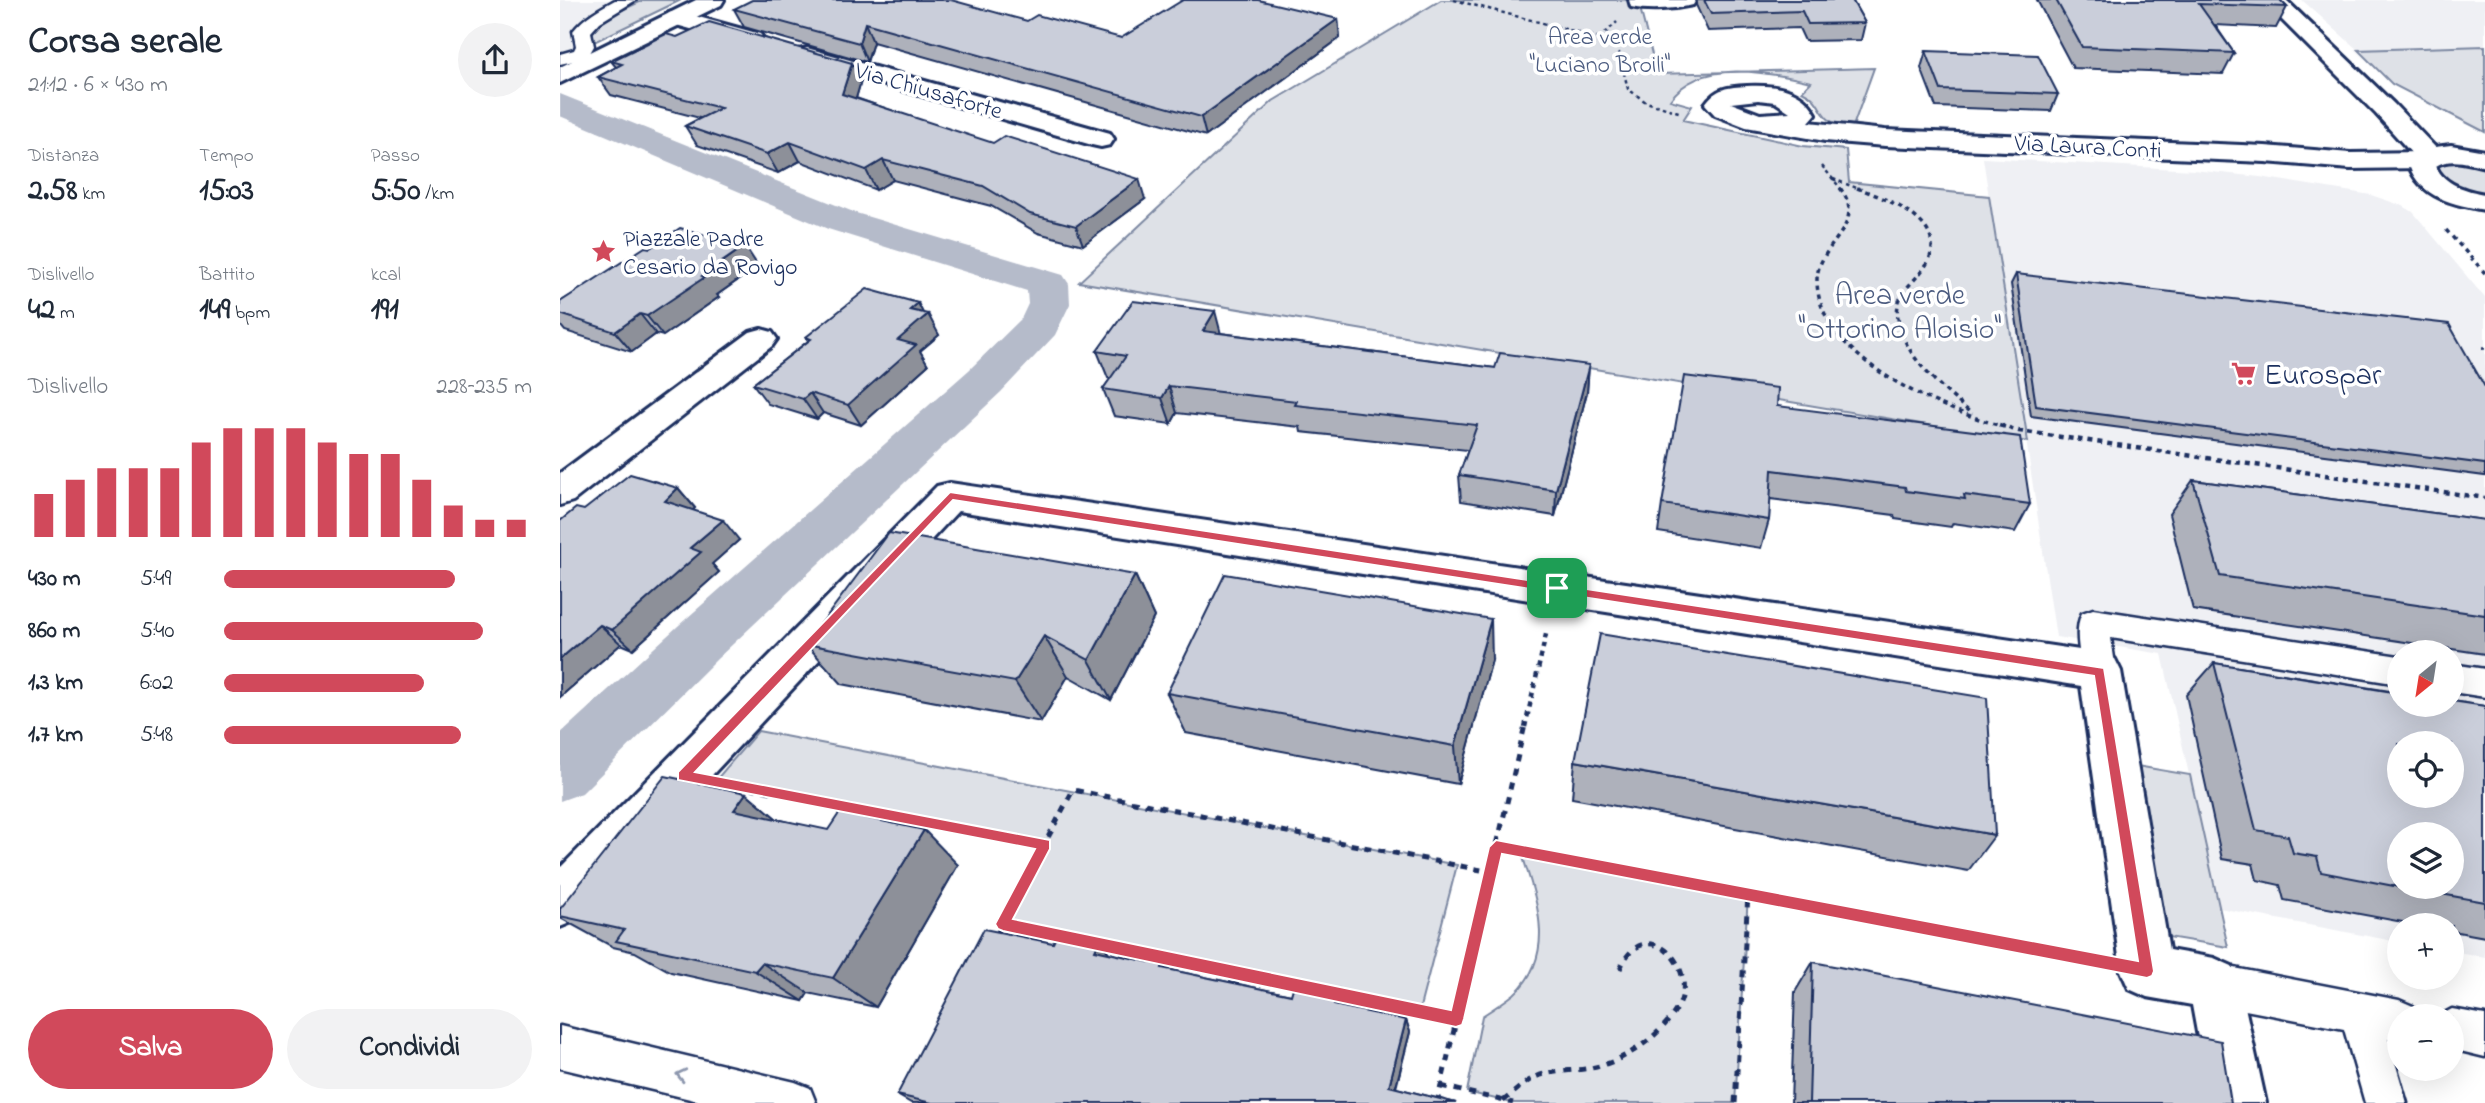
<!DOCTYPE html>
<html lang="it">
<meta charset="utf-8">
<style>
:root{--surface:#fff;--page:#f2f2f3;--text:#1f2937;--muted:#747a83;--accent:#d1495b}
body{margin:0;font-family:"Indie Flower",sans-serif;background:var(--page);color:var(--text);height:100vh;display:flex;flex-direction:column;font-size:26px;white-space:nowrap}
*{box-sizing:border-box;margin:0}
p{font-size:23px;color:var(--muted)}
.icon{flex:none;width:38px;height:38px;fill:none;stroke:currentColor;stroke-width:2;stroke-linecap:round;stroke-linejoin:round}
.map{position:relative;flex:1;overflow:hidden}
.sheet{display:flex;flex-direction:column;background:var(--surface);width:560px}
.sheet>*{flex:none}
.needle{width:46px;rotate:210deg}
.fabs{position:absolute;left:1827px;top:640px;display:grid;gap:14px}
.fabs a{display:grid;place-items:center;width:77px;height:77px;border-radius:50%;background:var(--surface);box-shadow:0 7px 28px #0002;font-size:35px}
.pin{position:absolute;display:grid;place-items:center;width:60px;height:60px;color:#fff;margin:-30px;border-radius:14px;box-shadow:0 4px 10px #0006}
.round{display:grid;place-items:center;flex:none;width:74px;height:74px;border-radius:37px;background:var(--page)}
.head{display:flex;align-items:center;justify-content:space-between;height:119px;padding:0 28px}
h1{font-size:38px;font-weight:800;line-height:52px}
.figures{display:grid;grid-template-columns:repeat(3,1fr);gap:10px;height:119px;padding:7px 28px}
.figures div{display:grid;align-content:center}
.figures b{font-size:30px;font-weight:800}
.figures small{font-size:19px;font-weight:400}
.figures p{font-size:19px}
.chart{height:196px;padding:14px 28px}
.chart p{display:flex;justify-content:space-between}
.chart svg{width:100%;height:126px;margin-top:7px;stroke:var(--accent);stroke-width:6}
.action{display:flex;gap:14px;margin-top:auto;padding:14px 28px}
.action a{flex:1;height:80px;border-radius:42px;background:var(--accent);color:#fff;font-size:28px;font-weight:800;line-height:80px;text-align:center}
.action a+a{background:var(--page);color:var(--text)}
ul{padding:0 28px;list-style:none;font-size:23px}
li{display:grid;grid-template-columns:112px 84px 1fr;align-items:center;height:52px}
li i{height:18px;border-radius:9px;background:var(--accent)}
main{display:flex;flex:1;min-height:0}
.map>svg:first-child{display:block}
.built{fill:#eff0f4;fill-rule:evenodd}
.green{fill:#dee1e7;stroke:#7c88a2;stroke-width:2}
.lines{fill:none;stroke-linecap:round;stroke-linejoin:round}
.canal{fill:#b5bbca;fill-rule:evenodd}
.lane-casing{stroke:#1b2f5e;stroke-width:5}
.street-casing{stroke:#1b2f5e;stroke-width:6}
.secondary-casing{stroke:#1b2f5e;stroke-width:6}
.path-far3{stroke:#1b2f5e;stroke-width:2.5;stroke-dasharray:3.5 3.5;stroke-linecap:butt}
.path-far2{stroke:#1b2f5e;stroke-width:3.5;stroke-dasharray:4.5 4.5;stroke-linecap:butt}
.path-far1{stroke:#1b2f5e;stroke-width:4.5;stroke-dasharray:5 5;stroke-linecap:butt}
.path{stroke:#1b2f5e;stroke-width:5;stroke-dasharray:7 7;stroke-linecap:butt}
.lane{fill:#fff;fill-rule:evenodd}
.street{fill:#fff;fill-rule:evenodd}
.secondary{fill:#fff;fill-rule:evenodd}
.wall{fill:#aeb1bb;stroke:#1b2f5e;stroke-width:2;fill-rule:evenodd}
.shaded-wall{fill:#8d9099;stroke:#1b2f5e;stroke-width:2}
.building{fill:#caceda;stroke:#1b2f5e;stroke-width:2;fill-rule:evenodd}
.oneway{stroke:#8d97ae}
.route{fill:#d1495b;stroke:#fff;stroke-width:2;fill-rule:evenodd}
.labels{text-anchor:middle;stroke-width:7;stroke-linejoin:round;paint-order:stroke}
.far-park-label{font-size:24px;fill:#4c5c80;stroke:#fff}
.far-street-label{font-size:24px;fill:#1b2f5e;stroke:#fff}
.far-poi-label{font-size:24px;fill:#1b2f5e;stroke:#fff;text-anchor:start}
.park-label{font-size:30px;fill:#4c5c80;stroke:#fff}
.poi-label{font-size:30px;fill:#1b2f5e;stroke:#fff;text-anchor:start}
</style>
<main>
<section class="sheet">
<div class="head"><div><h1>Corsa serale</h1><p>21:12 · 6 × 430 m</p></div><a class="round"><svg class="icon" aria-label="share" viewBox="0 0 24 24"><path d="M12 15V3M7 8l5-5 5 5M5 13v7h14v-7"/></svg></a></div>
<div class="figures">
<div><p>Distanza</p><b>2.58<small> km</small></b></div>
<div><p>Tempo</p><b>15:03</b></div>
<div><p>Passo</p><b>5:50<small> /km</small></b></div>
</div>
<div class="figures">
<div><p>Dislivello</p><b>42<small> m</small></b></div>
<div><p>Battito</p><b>149<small> bpm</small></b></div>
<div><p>kcal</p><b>191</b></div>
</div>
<div class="chart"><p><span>Dislivello</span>228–235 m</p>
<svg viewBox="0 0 160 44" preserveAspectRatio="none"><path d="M5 44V29M15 44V24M25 44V20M35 44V20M45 44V20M55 44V11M65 44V6M75 44V6M85 44V6M95 44V11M105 44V15M115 44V15M125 44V24M135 44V33M145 44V38M155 44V38"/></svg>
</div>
<ul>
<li><b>430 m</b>5:49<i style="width:75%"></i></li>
<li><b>860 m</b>5:40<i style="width:84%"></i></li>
<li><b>1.3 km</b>6:02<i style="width:65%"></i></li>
<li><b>1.7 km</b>5:48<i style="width:77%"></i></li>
</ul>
<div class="action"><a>Salva</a><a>Condividi</a></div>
</section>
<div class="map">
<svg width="1925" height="1103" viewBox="0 0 1925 1103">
<rect width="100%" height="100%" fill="#fff"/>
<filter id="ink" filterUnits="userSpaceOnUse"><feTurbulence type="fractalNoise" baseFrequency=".0143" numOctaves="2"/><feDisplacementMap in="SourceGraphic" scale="14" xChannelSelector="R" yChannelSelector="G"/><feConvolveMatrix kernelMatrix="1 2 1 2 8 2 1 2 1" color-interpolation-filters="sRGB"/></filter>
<g filter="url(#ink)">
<g class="built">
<polygon points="0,0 121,0 0,59"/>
<polygon points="1742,0 1925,0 1925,46 1798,50"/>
<path d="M1423,158L1633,170L1700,177L1811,195L1843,206L1853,212L1925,298V957L1892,951V926H1839V942L1659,908L1602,654L1496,637ZM1839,653H1892V705H1839ZM1839,744H1892V796H1839ZM1839,835H1892V887H1839Z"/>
</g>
<g class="green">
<polygon points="84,0 121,0 36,41 32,36 36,22"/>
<path d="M881,0H1078L1097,74L1314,68L1292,129C1254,122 1267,102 1242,91L1251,82C1208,72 1140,58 1110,100L1132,106L1123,120L1243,146L1286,150L1289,182L1429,196L1468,442L519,282L713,101Z"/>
<polygon points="1925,46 1925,132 1832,84 1798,50"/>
<polygon points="1925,159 1925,202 1904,197 1864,160"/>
<polygon points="198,731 897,865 859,1011 443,924 484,845 155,781"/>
<polygon points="1565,764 1630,775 1668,947 1596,935"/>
<path d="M961,851L1188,895L1175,1103H952L907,1092L922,1016C933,1009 944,1002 954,994C998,954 976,899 961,851Z"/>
</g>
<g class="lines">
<polygon class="canal" points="0,94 296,213 503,275 509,284 510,304 495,335 441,392 158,658 22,793 0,801 0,734 118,626 409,370 461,319 468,304 467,291 268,229 0,116"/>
<defs>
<g id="lane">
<path d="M55,0H76L40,22L31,32L34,46L27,58L0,64V54L14,50L16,46L13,31C25,16 39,9 55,0Z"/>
<path d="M1533,609L1839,656V684L1551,638L1556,671L1552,681L1540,685L1528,681C1520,664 1513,630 1522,613Z"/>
<polygon points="1892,664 1925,669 1925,697 1892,692"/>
<polygon points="1654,964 1839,1000 1853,1006 1858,1017 1839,1017 1839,1040 1828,1038 1847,1103 1805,1103 1784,1029 1654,1004 1640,998 1634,984 1640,970"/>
<polygon points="1892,1009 1925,1015 1925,1057 1892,1049 1892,1017 1877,1017"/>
<polygon points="0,1026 235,1082 250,1088 256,1103 147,1103 0,1068"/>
</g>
<g id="street">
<path d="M1069,0H1136L1133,5C1115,9 1089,11 1071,7Z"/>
<polygon points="117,11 200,34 204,39 200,44 192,46 109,23 106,18 109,13"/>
<polygon points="247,48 550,133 554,139 550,145 541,147 532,145 239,60 235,55 239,50"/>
<path d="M1187,86C1214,85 1242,87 1256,114L1249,122L1325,130L1705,146L1790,153L1864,152L1873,154L1877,160L1873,166L1864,168L1790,169L1705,162L1325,146L1265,141L1186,127L1155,115L1145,104C1156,88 1168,87 1187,86ZM1198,100L1215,102L1230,112L1200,114L1171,103Z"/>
<polygon points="201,329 212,332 217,339 212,346 13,501 0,505 0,473 190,332"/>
<polygon points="390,483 1540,653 1555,659 1561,671 1609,950 1654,958 1672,966 1680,984 1706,1103 1650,1103 1632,1005 1587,997 1569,989 1561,971 1521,686 398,511 17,920 0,927 0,868 377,486"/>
</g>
<g id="secondary">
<polygon points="136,0 164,0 161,5 0,83 0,67"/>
<path d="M1702,0H1726L1834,104L1875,147L1891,145L1925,151V167C1909,163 1890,157 1876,166C1883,184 1907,191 1925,194V210C1895,205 1860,198 1849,165L1855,157L1816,114Z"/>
</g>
</defs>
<use href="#lane" class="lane-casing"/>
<use href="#street" class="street-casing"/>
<use href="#secondary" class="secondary-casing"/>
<g class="path-far3">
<polyline points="894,0 1040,38 1058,49 1068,89 1086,102 1122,113"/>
<polyline points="1040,38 1057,22"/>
<polyline points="1262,166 1282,190"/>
<polyline points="1273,179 1302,190"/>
</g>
<g class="path-far2">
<path d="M1280,188C1309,226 1258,243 1257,279C1256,359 1383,410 1445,427"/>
<path d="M1297,188C1328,199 1395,225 1364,268C1352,285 1334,294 1338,318C1343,357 1384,390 1412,414"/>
<polyline points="1886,230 1925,273"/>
<polyline points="1922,348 1925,348"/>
</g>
<g class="path-far1">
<polyline points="1439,425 1459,431 1925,498"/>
<polyline points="965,727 987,630"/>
</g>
<g class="path">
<polyline points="176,785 485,845"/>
<polyline points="936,847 1535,961"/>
<polyline points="443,924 502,936"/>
<polyline points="436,936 513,790 931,872"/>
<polyline points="538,944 738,986"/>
<polyline points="777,994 896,1019"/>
<polyline points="881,1086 953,1103"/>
<path d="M943,1101C954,1093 965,1081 978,1076C995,1070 1014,1071 1031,1068C1064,1062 1101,1036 1118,1007C1141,966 1084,911 1060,969"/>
<polyline points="877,1103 965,725"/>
<polyline points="1175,1103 1188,895"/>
</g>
<use href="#lane" class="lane"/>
<use href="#street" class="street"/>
<use href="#secondary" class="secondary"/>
</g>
<g class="wall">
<polygon points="1137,0 1292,0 1305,23 1301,40 1245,41 1239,28 1148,31 1136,5"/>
<polygon points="1477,0 1720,0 1727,7 1716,28 1655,25 1674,53 1663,74 1513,68"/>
<polygon points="174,9 467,21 561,38 778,19 780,38 646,136 313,42 307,62 184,27"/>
<polygon points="1366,51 1498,94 1491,111 1376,107 1361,68"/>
<polygon points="51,61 301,81 296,98 585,199 523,245 478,233 431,206 333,180 316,190 240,161 218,173 137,145 125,126 140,118 51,95 38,77 56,67"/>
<polygon points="90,248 198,266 157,295 159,297 103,336 96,334 72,352 5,331 0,325 0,302"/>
<polygon points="1456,274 1925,387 1925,476 1471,416 1451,284"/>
<polygon points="363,313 379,335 360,351 368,365 301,425 263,413 257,419 208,404 193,384 248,341 246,337"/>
<polygon points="661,333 935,368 1029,365 1027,392 995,516 901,501 899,475 908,450 741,432 740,427 617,413 611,424 554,416 543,389 551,378 548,378 537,351"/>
<polygon points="1217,406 1470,504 1455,532 1393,523 1391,527 1335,519 1334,515 1210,499 1209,520 1201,548 1098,532 1102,504"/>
<polygon points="1633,480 1925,520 1925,654 1633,610 1609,514"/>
<polygon points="118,488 135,508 133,510 179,540 152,564 159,572 73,649 61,644 0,697 0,521"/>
<polygon points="575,575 594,617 551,700 508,676 481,722 282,684 246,644"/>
<polygon points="932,660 898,784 626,733 607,693"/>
<path d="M1654,663L1925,706V937L1892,931V926H1864L1724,900L1720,885L1697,880L1693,864L1662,859L1626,695ZM1839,835L1892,887H1839Z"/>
<polygon points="1015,761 1435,835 1408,871 1012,798"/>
<polygon points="186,793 217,819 398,865 316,1007 248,993 243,1001 111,972 75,952 53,947 0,918 0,909"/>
<polygon points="539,941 549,953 603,965 606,969 731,995 784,1004 783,1007 846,1020 850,1032 836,1088 896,1103 351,1103 337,1095 493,943"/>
<polygon points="1253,962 1671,1103 1231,1103 1235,992"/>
</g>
<g class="shaded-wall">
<polygon points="778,19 780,38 646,136 641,117"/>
<polygon points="305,23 313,42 307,62 299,43"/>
<polygon points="292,63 301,81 292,112 282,94"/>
<polygon points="230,142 240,161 218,173 207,154"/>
<polygon points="323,160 333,180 316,190 306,170"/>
<polygon points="579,179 585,199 523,245 516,226"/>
<polygon points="185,246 198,266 157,295 159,297 103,336 87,316"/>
<polygon points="358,303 365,317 368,314 379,335 360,351 368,365 301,425 288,405 338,340 350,310"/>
<polygon points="655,311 662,338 643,331"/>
<polygon points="80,314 96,334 72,352 55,332"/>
<polygon points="1029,365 1027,392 995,516 996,490"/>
<polygon points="609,386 617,413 611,424 602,398"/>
<polygon points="250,393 263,413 257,419 243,399"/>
<polygon points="118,488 135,508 123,520 105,501"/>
<polygon points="163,520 179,540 152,564 159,572 73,649 52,630 130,548"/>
<polygon points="575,575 594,617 551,700 529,660"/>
<polygon points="931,619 932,660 898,784 895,746"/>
<polygon points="40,625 61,644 0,697 0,659"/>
<polygon points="484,636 508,676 481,722 455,682"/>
<polygon points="186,793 229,829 174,810"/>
<polygon points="364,830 398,865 316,1007 273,978"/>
<polygon points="539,941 551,955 535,950"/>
<polygon points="202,963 248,993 243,1001 195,971"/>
<polygon points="779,990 784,1004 780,1018 774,1005"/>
<polygon points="846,1020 850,1032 833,1097 829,1086"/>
</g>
<g class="building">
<polygon points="192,0 391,0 467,21 477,15 561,38 623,0 698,0 778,19 641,117 305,23 299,43 174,9"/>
<polygon points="1144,0 1292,0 1305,23 1248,24 1242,11 1151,14"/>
<polygon points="1496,0 1720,0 1727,7 1639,4 1674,53 1522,47"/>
<polygon points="149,22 292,63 282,94 433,143 444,136 579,179 516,226 470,214 423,186 323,160 306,170 230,142 207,154 125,126 161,108 38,77 62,64 51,61 106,34 117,37"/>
<polygon points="1366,51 1478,55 1498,94 1381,90"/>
<polygon points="120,228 185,246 142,276 145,277 87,316 80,314 55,332 0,314 0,302 85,247 90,248"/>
<polygon points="1456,274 1889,324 1925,387 1925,464 1476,406"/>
<polygon points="307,289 358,303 350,310 368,314 338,340 356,345 288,405 250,393 243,399 193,384 251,339 246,337"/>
<polygon points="573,301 655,311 643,331 935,368 940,353 1029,365 996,490 899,475 917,425 735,405 737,401 609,386 602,398 543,389 566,356 537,351"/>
<polygon points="1124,376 1218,388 1217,406 1460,437 1470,504 1404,495 1405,499 1346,491 1345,487 1212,470 1209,520 1102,504"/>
<polygon points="70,474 118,488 105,501 163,520 130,548 141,552 52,630 40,625 0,659 0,521 16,508 24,510"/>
<polygon points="1633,480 1925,520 1925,615 1660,576"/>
<polygon points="329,533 575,575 529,660 484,636 455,682 246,644"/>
<polygon points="665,574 931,619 895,746 607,693"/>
<polygon points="1040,634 1427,698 1435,835 1015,761"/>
<path d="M1654,663L1839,693V705H1892V701L1925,706V902L1843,887H1892V835H1839V887L1761,872L1757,857L1733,853L1728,836L1696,830ZM1839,744H1892V796H1839Z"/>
<polygon points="105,776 186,793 174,810 268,830 280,812 364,830 273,978 202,963 195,971 56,941 64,930 0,916 0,909"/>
<polygon points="424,929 493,943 498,933 539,941 535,950 603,965 602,968 731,995 735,981 779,990 774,1005 846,1020 829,1086 896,1103 372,1103 337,1095"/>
<polygon points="1253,962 1661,1041 1671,1103 1249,1103"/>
</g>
<defs><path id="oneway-chevron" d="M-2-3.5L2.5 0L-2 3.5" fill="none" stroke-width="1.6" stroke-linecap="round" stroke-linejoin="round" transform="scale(1.75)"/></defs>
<use class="oneway" href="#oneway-chevron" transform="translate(121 1075) rotate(-167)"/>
</g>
<path class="route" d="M390,492L1544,668L1594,971L1592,976L1587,978L942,854L904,1019L902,1025L896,1027L443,931L438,929L435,924L475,849L118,780V772ZM393,500L1534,676L1578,961L936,840L929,847L891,1010L453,919L490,849V840L135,772Z"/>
<defs>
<symbol id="sight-bare" viewBox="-9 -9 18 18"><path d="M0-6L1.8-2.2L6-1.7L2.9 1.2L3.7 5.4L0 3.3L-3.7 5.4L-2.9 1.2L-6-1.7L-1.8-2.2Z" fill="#d1495b" stroke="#fff" stroke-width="2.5" paint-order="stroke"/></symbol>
<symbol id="supermarket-bare" viewBox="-9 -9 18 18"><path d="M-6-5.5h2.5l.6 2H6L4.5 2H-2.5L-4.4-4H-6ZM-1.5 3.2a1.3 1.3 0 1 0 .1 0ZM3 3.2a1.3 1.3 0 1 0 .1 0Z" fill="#d1495b" stroke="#fff" stroke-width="2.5" paint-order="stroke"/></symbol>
</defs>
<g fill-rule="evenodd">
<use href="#sight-bare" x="26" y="234" width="35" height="35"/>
<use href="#supermarket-bare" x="1666" y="356" width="35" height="35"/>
</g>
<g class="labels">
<g class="far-park-label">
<text x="1040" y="44">Area verde<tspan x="1040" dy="28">"Luciano Broili"</tspan></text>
</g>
<g class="far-street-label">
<text transform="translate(369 90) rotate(16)" y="8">Via Chiusaforte</text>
<text transform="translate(1528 146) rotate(3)" y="8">Via Laura Conti</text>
</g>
<g class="far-poi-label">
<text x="63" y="246">Piazzale Padre<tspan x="63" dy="28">Cesario da Rovigo</tspan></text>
</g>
<g class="park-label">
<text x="1340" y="304">Area verde<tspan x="1340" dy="34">"Ottorino Aloisio"</tspan></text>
</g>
<g class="poi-label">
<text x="1704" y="384">Eurospar</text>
</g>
</g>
</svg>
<div class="fabs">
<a><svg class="needle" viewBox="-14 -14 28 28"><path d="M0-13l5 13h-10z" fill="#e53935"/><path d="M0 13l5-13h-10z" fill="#747a83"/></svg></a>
<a><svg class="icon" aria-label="locate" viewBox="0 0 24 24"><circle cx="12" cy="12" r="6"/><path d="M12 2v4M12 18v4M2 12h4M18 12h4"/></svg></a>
<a><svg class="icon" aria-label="layers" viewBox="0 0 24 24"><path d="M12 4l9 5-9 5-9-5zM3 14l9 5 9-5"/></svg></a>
<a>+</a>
<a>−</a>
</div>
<div class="pin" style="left:997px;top:588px;background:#1e9e55"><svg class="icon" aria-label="arrive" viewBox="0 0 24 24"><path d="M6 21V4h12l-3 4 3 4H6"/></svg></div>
</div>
</main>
